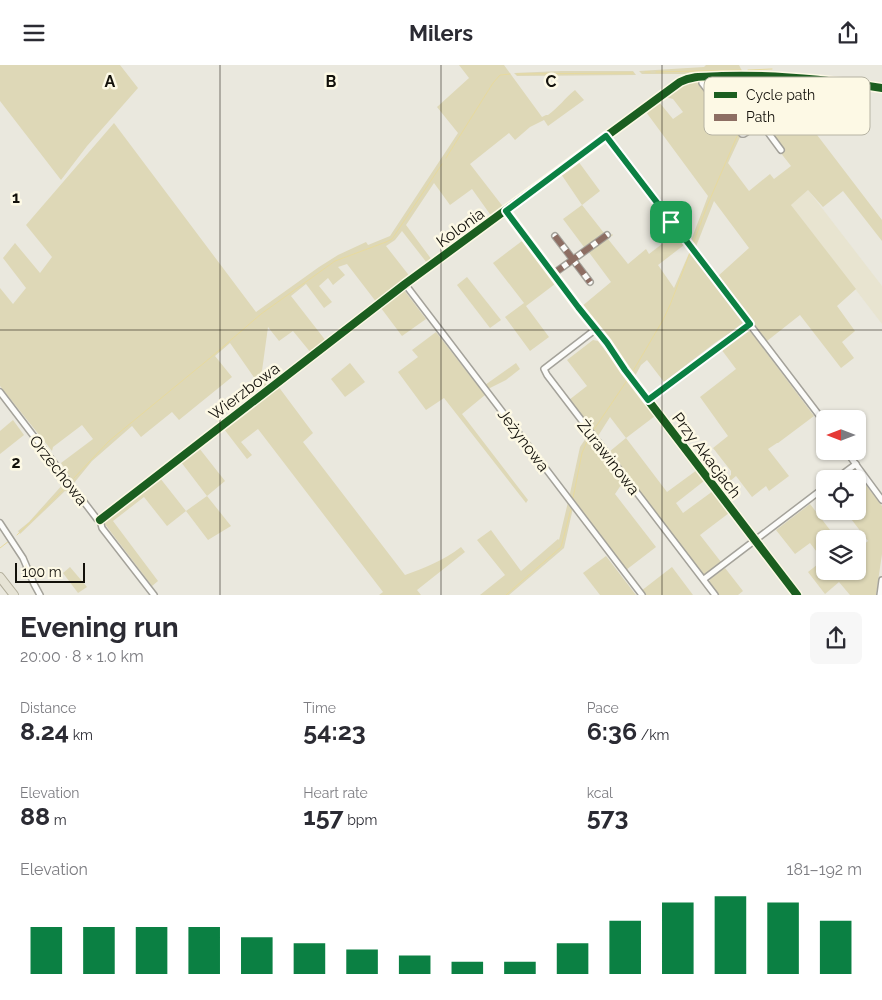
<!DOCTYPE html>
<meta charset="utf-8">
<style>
:root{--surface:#fff;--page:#f7f7f7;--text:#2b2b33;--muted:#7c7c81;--accent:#0b8043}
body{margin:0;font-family:Raleway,sans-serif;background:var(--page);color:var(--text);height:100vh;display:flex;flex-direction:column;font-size:19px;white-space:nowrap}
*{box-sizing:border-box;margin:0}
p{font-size:16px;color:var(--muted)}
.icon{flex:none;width:28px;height:28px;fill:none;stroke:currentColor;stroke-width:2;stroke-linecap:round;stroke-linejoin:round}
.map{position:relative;height:530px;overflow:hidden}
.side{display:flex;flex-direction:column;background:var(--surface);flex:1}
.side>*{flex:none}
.needle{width:32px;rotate:270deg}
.tools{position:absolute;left:816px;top:345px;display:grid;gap:10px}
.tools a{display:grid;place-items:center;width:50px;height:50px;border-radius:8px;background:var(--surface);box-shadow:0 1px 4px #0004;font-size:25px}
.scale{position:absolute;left:15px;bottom:12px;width:70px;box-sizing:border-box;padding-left:5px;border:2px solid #12100a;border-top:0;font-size:14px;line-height:18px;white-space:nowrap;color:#12100a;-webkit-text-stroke:4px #fdf9e5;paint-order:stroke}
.pin{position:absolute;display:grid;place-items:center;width:42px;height:42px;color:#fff;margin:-21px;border-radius:10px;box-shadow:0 2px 8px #0006}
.round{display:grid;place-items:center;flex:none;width:52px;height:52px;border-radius:8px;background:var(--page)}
.summary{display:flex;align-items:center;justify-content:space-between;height:85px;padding:0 20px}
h1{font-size:28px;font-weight:700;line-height:38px}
.metrics{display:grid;grid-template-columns:repeat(3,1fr);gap:8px;height:85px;padding:5px 20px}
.metrics div{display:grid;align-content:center}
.metrics b{font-size:25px;font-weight:700}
.metrics small{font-size:14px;font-weight:400}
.metrics p{font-size:14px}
.chart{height:140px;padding:10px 20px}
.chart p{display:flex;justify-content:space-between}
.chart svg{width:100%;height:90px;margin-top:5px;stroke:var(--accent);stroke-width:6}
header{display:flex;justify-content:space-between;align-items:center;height:65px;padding:0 20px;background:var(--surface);font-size:22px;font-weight:700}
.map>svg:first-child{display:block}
.built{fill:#e8e4d0}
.green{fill:#ded8b7}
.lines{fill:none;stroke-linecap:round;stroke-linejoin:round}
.stream{stroke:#e7da9e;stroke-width:1}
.minor-casing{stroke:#a4a29a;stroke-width:8}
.highway-casing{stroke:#b1ad9a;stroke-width:10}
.minor{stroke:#fcfcfa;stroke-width:5}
.highway{stroke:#e6e3d5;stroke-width:8}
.quiet{stroke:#8d6e63;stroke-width:6;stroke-dasharray:12 6;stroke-linecap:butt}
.cycleway-casing{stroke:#fdf9e5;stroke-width:11}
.cycleway{stroke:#1b5e20;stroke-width:8}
.route-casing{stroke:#fff;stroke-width:10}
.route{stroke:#0b8043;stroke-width:6}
.grid{fill:none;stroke:#12100a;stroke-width:1;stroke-opacity:0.55}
.labels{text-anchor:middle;stroke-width:5;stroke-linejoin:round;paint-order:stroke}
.street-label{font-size:16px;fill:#12100a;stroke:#fdf9e5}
.key{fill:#fdf9e5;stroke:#b6b3a3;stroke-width:1}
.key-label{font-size:14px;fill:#12100a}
.grid-label{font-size:16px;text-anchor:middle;font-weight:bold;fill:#12100a;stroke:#fdf9e5;stroke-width:5;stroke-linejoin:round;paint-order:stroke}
</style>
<header><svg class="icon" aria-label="menu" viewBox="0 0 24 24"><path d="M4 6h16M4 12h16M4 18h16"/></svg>Milers<svg class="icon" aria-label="share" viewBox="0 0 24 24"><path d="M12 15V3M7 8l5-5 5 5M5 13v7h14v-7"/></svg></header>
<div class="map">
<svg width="882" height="530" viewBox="0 0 882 530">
<rect width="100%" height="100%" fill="#eae8de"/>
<polygon class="built" points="808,125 882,221 882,259 791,140"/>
<g class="green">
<polygon points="0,0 120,0 138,23 87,81 61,115 0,36"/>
<path d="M459,0H504L542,52L546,50H548C558,43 565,33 575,25L584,35L548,61L544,55L530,62L515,75L509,68L470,99L504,143L492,152L472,124L450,140L434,118L406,160L432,195L427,198L402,166L395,175L386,181L411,213L377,238L347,199L338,202L345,210L333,220L328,213L319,221L332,237L324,243L306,219L291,231L326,276L311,288L293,266L279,276L268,262L261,313L268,321L260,327V321L230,278L215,291L232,312L179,355L172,347L141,372L132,361L92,396L74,418L61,398L93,374L82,360L53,382L52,386L0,321V223L13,239L26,223L3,193L15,178L40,208L52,192L26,160L114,58L256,247L319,202L338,190L366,177L368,180L390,171L458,68L437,42L469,13Z"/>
<polygon points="706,0 739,0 743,8 685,10 685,9 642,9 639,6 704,2"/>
<polygon points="561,6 633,6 636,10 517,11 514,8"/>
<path d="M763,13L815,19L834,44L811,62L882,155V176L843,126L823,142L808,125L791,140L856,224L837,241L855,266L842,277L854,293L841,303L800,250L767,276L717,212L749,183L714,136L695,184L690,178L708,131L646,47L659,37L673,54L683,47L673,34L665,32C671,28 687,16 694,16C699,17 702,21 704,24L741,70L728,98L749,126L770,109L774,114L791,101L780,87L764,59L780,44L761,18Z"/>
<polygon points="578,96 600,126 582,140 604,168 584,182 563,154 582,140 561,109"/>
<polygon points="612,169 613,170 608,174 628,199 646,184 649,189 675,169 684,180 658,200 674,223 690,186 744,259 716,277 664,317 647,295 641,300 635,311 633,311 581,242 611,217 588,186"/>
<polygon points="522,176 555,219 526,241 549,272 530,286 505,252 524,238 493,198"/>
<polygon points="467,212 501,255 490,263 457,220"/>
<polygon points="404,225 426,254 402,271 381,243"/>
<polygon points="748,263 814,351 778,378 777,378 768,384 789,411 769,426 766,421 752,432 736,411 723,422 723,426 716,417 720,418 731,410 731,406 713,383 728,371 700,332 736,304 721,284"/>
<polygon points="436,267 485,330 462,349 528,435 526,438 444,333 426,345 398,307 418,292 412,285"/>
<polygon points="593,275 598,276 655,351 626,373 667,427 697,405 704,416 676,438 683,448 713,426 729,448 700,470 721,497 705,509 702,509 609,387 626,373 610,352 598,371 569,335 587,321 567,295"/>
<polygon points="350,298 365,317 345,332 331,314"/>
<polygon points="516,298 520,304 506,315 488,324 485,320"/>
<path d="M278,321L313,368L303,377L405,510C425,503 444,495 461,482L465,487L417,525L421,530H379L383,527L258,364L241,377L252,390L247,394L224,364Z"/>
<polygon points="13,355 24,370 0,389 0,366"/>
<polygon points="588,370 623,417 615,429 656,482 626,505 569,433 580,382"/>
<polygon points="199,383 225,416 207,431 231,461 208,475 186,446 167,461 144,432 113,456 158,516 152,521 104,458 160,413 186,446 207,431 181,397"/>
<polygon points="853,406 856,407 882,441 882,489 876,530 850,530 839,517 825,529 808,507 823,495 810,478 795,489 776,465 810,439 837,474 825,474 825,506 858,506 858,484 868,476 845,446 858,446 858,414 843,414"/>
<polygon points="64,418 70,427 65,426 20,469 18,466 29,457"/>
<polygon points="568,437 573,443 564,483 509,530 480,530 505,510 477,475 491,465 521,506 558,474 559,475"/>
<polygon points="606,491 636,530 600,530 583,508"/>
<polygon points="70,502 87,522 78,528 63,508"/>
<polygon points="672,502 693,530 645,530 641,526"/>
<polygon points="725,503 743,526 738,530 718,530 709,519 710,514"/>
</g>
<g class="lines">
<g class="stream">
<polyline points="748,5 772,4"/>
<polyline points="645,7 650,7"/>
<polyline points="656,7 741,5"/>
<polyline points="517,9 633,8"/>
<polyline points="741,63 761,14"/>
<polyline points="446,93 493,18 500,10 510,9"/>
<polyline points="693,179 707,141 738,69"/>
<polyline points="633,306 663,255 670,240 690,188"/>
<polyline points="593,366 628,314"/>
<polyline points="74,413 109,376 210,293 261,249 335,196 386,177 392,174 442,99"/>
<polyline points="573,433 582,388 589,372"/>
<polyline points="17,470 67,421"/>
<polyline points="0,483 9,476"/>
<polyline points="506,530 561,482 571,444"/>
</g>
<defs>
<g id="minor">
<polyline points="702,12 702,18 742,69 744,69 761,58 777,45"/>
<polyline points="761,58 781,85"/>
<polyline points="606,71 825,358"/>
<polyline points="506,146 578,242 607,278 625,305 797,530"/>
<polyline points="555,171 590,217"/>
<polyline points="553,209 607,170"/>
<polyline points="405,219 642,530"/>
<polyline points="596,264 544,304 547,310 715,530"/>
<polyline points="0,327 97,454 100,455 102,463 154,530"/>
<polyline points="648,335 750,259"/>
<polyline points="846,386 882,435"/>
<polyline points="836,414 856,399"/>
<path d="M100,455L405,219L680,17C693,10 708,12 722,11C775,9 829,15 882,23"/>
<polyline points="0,458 23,493 34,519 40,530"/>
<polyline points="704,514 825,422"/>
<polyline points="880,530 882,515"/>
</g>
<polyline id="highway" points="0,512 14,530"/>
</defs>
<use href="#minor" class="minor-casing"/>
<use href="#highway" class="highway-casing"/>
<use href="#minor" class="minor"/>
<use href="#highway" class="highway"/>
<g class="quiet">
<polyline points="555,171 590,217"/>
<polyline points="553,209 607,170"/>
</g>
<defs>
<g id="cycleway">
<polyline points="506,146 578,242 607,278 625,305 797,530"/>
<path d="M100,455L405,219L680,17C693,10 708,12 722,11C775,9 829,15 882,23"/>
</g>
</defs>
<use href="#cycleway" class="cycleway-casing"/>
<use href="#cycleway" class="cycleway"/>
</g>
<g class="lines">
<defs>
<polygon id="route" points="606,71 750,259 648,335 625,305 607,278 578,242 506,146"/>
</defs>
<use href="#route" class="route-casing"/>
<use href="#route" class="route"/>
</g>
<path class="grid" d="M220,0V530M441,0V530M662,0V530M0,265H882"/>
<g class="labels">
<g class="street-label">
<text transform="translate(460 162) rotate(-36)" y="6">Kolonia</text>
<text transform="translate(244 326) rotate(-37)" y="6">Wierzbowa</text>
<text transform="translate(524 375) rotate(53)" y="6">Jeżynowa</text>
<text transform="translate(707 390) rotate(53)" y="6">Przy Akacjach</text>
<text transform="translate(609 392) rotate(52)" y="6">Żurawinowa</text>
<text transform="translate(59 405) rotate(52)" y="6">Orzechowa</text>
</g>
</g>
<rect x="704" y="12" width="166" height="58" rx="8" class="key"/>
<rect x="714" y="27" width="23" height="6" fill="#1b5e20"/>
<rect x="714" y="49" width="23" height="7" fill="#8d6e63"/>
<g class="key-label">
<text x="746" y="35">Cycle path</text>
<text x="746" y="57">Path</text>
</g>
<g class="grid-label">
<text x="110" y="22">A</text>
<text x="331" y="22">B</text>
<text x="551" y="22">C</text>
<text x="16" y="138">1</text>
<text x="16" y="403">2</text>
</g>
</svg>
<div class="tools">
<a><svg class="needle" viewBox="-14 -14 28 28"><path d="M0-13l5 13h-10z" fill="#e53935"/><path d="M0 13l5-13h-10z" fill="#7c7c81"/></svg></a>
<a><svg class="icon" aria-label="locate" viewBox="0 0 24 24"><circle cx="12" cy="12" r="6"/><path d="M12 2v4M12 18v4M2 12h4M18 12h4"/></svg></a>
<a><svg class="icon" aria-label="layers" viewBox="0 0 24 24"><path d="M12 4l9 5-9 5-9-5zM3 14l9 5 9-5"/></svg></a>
</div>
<div class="scale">100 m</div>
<div class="pin" style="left:671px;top:157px;background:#1e9e55"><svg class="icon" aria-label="arrive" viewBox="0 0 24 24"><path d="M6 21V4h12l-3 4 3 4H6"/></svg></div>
</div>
<section class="side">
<div class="summary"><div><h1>Evening run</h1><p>20:00 · 8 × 1.0 km</p></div><a class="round"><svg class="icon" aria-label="share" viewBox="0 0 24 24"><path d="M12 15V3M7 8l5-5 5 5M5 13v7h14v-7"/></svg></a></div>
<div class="metrics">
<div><p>Distance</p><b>8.24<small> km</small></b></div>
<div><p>Time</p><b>54:23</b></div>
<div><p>Pace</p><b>6:36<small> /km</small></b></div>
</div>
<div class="metrics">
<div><p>Elevation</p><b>88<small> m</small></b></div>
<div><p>Heart rate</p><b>157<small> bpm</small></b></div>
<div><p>kcal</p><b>573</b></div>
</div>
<div class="chart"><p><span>Elevation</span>181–192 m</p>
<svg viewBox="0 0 160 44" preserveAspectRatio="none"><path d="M5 44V21M15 44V21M25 44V21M35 44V21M45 44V26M55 44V29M65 44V32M75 44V35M85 44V38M95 44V38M105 44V29M115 44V18M125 44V9M135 44V6M145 44V9M155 44V18"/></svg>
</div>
</section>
